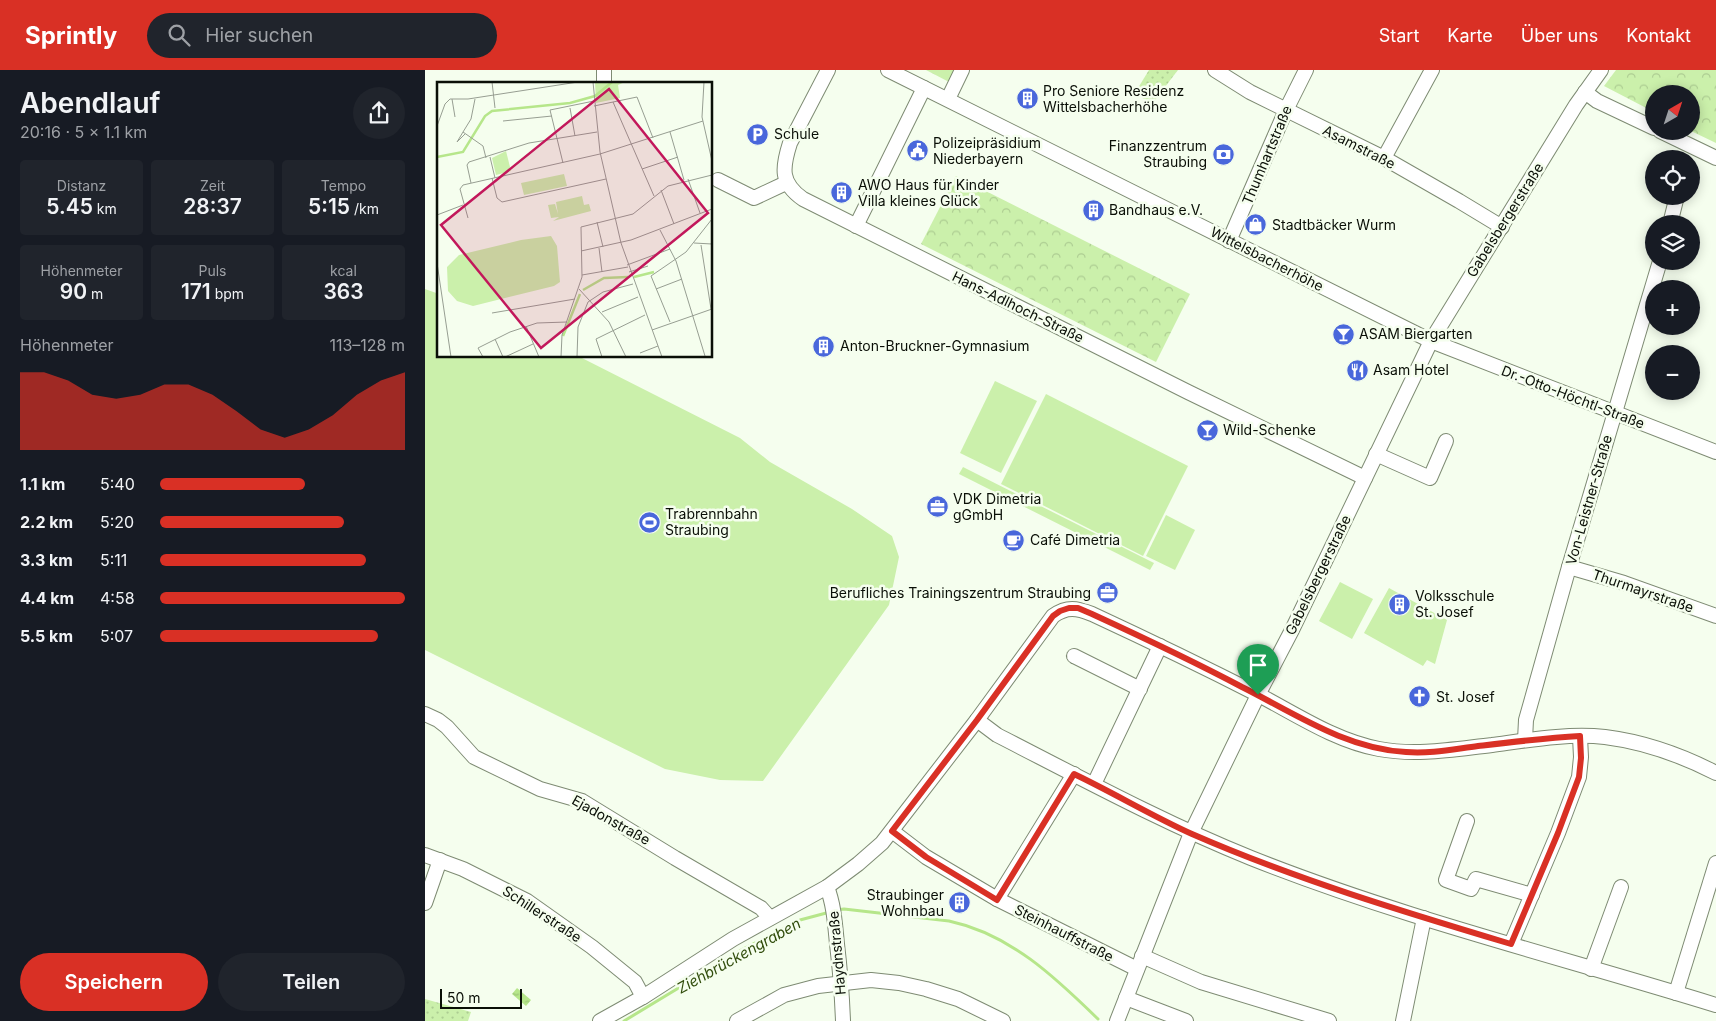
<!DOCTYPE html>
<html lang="de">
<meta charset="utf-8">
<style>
:root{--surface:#171b24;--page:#20242c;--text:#f1f3f6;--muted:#9ea1a6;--accent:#d93025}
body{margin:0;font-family:Inter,sans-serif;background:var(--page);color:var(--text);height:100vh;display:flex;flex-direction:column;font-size:19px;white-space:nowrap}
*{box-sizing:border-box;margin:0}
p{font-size:16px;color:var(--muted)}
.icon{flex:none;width:28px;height:28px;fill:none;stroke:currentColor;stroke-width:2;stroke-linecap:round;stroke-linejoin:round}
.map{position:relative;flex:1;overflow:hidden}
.sheet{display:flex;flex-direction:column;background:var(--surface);width:425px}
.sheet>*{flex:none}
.needle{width:32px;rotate:39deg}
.controls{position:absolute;left:1220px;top:15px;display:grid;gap:10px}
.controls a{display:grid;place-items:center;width:55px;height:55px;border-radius:50%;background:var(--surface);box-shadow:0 2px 12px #0003;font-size:25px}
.scale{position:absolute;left:15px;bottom:12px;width:82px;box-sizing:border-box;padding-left:5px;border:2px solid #0a0f07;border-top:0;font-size:14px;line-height:18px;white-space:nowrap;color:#0a0f07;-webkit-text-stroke:4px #f5feee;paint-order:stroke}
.pin{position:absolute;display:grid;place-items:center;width:42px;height:42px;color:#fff;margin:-51px -21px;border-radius:50% 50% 50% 0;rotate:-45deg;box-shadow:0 0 5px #0007}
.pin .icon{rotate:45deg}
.round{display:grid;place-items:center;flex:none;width:52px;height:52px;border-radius:26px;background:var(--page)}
.summary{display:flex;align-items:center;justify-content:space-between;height:85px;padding:0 20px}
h1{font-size:28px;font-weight:600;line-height:38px}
.figures{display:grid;grid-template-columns:repeat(3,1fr);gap:8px;height:85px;padding:5px 20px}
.figures div{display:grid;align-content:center;border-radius:5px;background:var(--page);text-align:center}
.figures b{font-size:21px;font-weight:600}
.figures small{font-size:14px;font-weight:400}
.figures p{font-size:14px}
.chart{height:140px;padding:10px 20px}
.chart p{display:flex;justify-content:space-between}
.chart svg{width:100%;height:90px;margin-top:5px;fill:var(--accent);opacity:.7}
.button{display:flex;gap:10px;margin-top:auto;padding:10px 20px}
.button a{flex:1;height:58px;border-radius:30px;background:var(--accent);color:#fff;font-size:20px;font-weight:600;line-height:58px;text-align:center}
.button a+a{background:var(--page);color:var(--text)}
ul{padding:0 20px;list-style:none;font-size:16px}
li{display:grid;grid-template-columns:80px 60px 1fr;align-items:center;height:38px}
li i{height:12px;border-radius:6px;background:var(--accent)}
header{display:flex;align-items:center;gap:30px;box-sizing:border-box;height:70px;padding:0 25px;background:var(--accent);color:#fff}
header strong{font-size:24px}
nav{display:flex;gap:28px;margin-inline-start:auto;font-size:18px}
.search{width:350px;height:45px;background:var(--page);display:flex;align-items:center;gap:12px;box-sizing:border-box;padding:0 18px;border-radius:28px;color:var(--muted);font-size:19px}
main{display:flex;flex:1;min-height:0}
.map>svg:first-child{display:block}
.grass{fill:url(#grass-dots)}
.park{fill:url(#park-crowns)}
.pitch{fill:#cbf0ab}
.water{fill:url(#water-ripples)}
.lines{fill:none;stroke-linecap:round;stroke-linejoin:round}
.stream{stroke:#b6e68a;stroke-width:3}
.minor-casing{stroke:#7e8b73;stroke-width:16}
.minor{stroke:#fff;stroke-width:14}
.route-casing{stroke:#fff;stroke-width:10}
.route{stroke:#d93025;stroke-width:6}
.labels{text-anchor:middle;stroke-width:5;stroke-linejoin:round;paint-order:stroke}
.poi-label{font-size:14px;fill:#0a0f07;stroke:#f5feee;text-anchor:start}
.street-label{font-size:14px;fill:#0a0f07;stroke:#f5feee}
.water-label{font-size:15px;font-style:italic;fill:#314d0c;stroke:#f5feee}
.inset-river{fill:none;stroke:#b6e68a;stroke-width:2.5}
.inset-road{fill:none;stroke:#979e92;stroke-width:1}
.view{fill:#c2185b;fill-opacity:0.15;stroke:#c2185b;stroke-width:2.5}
.inset-edge{fill:none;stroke:#0a0f07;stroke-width:2.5}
</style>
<header>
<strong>Sprintly</strong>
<div class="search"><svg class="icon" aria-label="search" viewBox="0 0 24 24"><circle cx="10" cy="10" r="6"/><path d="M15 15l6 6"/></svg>Hier suchen</div>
<nav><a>Start</a><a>Karte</a><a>Über uns</a><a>Kontakt</a></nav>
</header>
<main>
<section class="sheet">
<div class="summary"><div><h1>Abendlauf</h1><p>20:16 · 5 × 1.1 km</p></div><a class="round"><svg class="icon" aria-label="share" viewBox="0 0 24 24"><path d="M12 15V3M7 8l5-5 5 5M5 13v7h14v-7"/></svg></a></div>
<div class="figures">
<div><p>Distanz</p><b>5.45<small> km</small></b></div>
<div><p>Zeit</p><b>28:37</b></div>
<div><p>Tempo</p><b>5:15<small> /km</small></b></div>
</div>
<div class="figures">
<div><p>Höhenmeter</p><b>90<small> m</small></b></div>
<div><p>Puls</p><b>171<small> bpm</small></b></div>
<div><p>kcal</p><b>363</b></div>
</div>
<div class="chart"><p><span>Höhenmeter</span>113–128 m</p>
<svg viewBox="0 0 160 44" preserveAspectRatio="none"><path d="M0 44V6L10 6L20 10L30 17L40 19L50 17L60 12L70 12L80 17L90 25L100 34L110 38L120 34L130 27L140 17L150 10L160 6V44z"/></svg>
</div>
<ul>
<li><b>1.1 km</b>5:40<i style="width:59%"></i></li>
<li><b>2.2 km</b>5:20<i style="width:75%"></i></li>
<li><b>3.3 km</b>5:11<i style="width:84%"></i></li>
<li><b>4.4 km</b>4:58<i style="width:100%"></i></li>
<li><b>5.5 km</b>5:07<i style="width:89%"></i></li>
</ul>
<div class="button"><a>Speichern</a><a>Teilen</a></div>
</section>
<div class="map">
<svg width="1291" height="951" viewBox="0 0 1291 951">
<defs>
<pattern id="grass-dots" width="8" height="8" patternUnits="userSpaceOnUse" patternTransform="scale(1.25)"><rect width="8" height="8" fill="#cbf0ab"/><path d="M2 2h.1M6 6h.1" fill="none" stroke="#adcd92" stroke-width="1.8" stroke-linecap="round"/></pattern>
<pattern id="park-crowns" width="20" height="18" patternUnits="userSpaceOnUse" patternTransform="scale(1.25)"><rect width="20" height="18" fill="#cbf0ab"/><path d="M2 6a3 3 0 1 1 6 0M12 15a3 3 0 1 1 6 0" fill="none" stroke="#adcd92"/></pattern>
<pattern id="water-ripples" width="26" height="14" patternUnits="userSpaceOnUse" patternTransform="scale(1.25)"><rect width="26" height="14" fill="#b6e68a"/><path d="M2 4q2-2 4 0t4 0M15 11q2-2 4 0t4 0" fill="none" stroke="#9bc476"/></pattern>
</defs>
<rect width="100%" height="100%" fill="#f5feee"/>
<g class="grass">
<path d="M724,0H753L730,30L724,32C718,29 713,26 713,18Z"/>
<polygon points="0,929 46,942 43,951 0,951"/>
</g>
<g class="park">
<polygon points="501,0 533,0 526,13"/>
<polygon points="1191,0 1291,0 1291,73 1266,61 1266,24 1229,24 1229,42 1179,16"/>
<polygon points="531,106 765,224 731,292 496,174"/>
</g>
<g class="pitch">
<polygon points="0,219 14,224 14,286 153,286 315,368 345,392 427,439 467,466 474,487 464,535 338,711 295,710 240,699 0,580"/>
<polygon points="570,311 612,331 576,403 535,383"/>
<polygon points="621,324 763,396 718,486 576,414"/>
<polygon points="538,397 729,493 725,500 534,404"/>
<polygon points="741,445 770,460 750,500 721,486"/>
<polygon points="915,512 948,529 927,569 894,551"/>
<polygon points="964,518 1022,550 1010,594 1002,590 998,596 939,563"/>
</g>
<polygon class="water" points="92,918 106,930 101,936 87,924"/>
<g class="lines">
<g class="stream">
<path d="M411,840L419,839L524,851C585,864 630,907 673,949"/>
<polyline points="199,951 318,879 375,850 405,842"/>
</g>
<defs>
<g id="minor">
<path d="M403,0L365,73C357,98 355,113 378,129L763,322L940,408"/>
<polyline points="463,0 1006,271 1291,382"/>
<polyline points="790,0 825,22 959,88 1034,131 1077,157"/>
<polyline points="179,14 179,0"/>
<polyline points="1160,22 1172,31 1229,58"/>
<polyline points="523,29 537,0"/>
<polyline points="1235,61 1291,88"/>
<polyline points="959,88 1007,0"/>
<polyline points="293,110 329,128 361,113"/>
<polyline points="1245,154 1252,126"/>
<polyline points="431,156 499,18"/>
<polyline points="804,171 861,40 881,0"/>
<polyline points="951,384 1005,408 1021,371"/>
<polyline points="1144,497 1199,513 1291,546"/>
<polyline points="649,586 715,619"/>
<polyline points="0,644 13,650 22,657 49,687 115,719 157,731 250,788 336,838 345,848"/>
<path d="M552,650L572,665C656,708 739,753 826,788C977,848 1136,887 1291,935"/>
<polyline points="1100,670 1101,650 1144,497 1235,191"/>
<polyline points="669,714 735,576"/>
<polyline points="1042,751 1021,810 1046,819 1051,809 1107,825"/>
<polyline points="467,761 501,787 572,829 712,899"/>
<polyline points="0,785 38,799 102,831 167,877 210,912 218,927"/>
<path d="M402,817C409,835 410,854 412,874C415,899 417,925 418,951"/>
<polyline points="572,829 649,704"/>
<polyline points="0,833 15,790"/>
<polyline points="1086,874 1133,763 1154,707 1156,687 1155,667"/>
<polyline points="717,886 776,912 904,951"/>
<polyline points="1166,899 1196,817"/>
<polyline points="1251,923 1291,793"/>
<polyline points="701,928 761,951"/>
<path d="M175,951L218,927L308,869L402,817L433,794L457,773L552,650L628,546C642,536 652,538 667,544C723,570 779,597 834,625C872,645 911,671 954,679C992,686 1030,679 1067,675C1104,670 1143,663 1180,667C1220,672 1256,685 1291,703"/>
<polyline points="312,951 359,925 393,916 446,910 474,913 501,919 533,929 578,951"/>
<polyline points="692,951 766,763 833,625 867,560 1006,271 1151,35 1176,0"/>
<polyline points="978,951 999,848"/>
</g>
</defs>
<use href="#minor" class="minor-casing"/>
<use href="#minor" class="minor"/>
</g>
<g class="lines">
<defs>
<path id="route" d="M644,538H653L667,544C717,567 768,591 817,617C869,643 921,679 981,682C1005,684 1029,679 1053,676C1087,672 1120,668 1155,666L1156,688L1154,707L1133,763L1086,874C979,842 870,809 767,764C727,746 689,723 649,704L572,830L501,787L467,761L552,650L628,546L635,541Z"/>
</defs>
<use href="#route" class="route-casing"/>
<use href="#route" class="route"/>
</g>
<defs>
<symbol id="building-disc" viewBox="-11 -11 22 22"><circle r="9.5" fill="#4967db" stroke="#f5feee"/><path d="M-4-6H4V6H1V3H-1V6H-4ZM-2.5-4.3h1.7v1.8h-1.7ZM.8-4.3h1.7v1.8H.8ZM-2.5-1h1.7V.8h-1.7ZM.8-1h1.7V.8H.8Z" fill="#fff"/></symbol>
<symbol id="parking-disc" viewBox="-11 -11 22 22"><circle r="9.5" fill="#4967db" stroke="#f5feee"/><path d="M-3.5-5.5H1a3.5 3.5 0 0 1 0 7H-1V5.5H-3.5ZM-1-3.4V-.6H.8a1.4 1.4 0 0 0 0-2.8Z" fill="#fff"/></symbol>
<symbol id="civic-disc" viewBox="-11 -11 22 22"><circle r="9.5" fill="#4967db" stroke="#f5feee"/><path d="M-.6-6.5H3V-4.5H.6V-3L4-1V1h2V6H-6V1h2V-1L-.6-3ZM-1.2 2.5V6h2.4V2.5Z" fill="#fff"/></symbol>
<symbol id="bank-disc" viewBox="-11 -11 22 22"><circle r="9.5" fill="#4967db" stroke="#f5feee"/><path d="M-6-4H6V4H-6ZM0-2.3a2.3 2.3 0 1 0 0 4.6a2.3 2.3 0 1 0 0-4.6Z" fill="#fff"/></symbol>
<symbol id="shop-disc" viewBox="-11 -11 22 22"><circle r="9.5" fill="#4967db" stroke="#f5feee"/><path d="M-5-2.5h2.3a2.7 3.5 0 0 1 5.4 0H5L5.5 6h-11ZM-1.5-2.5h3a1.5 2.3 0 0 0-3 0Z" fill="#fff"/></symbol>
<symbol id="bar-disc" viewBox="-11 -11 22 22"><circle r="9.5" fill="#4967db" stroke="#f5feee"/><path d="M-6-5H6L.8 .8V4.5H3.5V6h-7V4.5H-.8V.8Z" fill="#fff"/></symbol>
<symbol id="restaurant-disc" viewBox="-11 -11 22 22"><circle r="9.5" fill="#4967db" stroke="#f5feee"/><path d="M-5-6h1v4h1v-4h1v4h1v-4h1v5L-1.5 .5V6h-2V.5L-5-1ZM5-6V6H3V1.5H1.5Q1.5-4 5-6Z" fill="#fff"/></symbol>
<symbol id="office-disc" viewBox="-11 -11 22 22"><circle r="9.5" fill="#4967db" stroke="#f5feee"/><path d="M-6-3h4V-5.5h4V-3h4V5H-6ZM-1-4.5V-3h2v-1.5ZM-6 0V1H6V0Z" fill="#fff"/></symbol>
<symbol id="stadium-disc" viewBox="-11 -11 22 22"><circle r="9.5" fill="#4967db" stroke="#f5feee"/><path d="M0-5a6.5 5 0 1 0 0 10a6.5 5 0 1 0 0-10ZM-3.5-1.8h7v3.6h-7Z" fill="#fff"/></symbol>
<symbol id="cafe-disc" viewBox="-11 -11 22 22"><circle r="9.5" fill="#4967db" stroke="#f5feee"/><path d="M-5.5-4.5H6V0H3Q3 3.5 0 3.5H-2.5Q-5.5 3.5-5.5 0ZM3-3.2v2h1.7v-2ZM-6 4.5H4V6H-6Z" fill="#fff"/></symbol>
<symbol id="church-disc" viewBox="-11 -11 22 22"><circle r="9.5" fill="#4967db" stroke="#f5feee"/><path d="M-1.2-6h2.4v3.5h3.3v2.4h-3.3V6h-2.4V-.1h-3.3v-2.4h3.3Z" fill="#fff"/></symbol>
</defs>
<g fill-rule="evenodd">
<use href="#building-disc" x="590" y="16" width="25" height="25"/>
<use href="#parking-disc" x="320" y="52" width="25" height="25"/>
<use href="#civic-disc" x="480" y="68" width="25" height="25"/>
<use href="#bank-disc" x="786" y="72" width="25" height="25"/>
<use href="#building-disc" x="404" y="110" width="25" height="25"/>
<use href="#building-disc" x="656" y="128" width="25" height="25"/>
<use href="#shop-disc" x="818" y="142" width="25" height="25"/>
<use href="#bar-disc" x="906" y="252" width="25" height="25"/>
<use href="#building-disc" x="386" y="264" width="25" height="25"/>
<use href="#restaurant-disc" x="920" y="288" width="25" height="25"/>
<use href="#bar-disc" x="770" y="348" width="25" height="25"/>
<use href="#office-disc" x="500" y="424" width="25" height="25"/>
<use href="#stadium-disc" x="212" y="440" width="25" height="25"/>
<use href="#cafe-disc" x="576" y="458" width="25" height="25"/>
<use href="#office-disc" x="670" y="510" width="25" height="25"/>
<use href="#building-disc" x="962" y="522" width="25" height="25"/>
<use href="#church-disc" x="982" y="614" width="25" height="25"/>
<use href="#building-disc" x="522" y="820" width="25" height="25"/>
</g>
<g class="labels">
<g class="poi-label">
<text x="618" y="26">Pro Seniore Residenz<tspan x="618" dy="16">Wittelsbacherhöhe</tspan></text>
<text x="349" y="69">Schule</text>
<text x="508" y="78">Polizeipräsidium<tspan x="508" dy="16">Niederbayern</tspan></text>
<text x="782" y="81" text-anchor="end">Finanzzentrum<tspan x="782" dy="16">Straubing</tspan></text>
<text x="433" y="120">AWO Haus für Kinder<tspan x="433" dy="16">Villa kleines Glück</tspan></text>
<text x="684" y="145">Bandhaus e.V.</text>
<text x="847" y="160">Stadtbäcker Wurm</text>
<text x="934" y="269">ASAM Biergarten</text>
<text x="415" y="281">Anton-Bruckner-Gymnasium</text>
<text x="948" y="305">Asam Hotel</text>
<text x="798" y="365">Wild-Schenke</text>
<text x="528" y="434">VDK Dimetria<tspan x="528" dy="16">gGmbH</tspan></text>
<text x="240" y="449">Trabrennbahn<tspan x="240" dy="16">Straubing</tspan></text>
<text x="605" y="475">Café Dimetria</text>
<text x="666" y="528" text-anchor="end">Berufliches Trainingszentrum Straubing</text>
<text x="990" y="531">Volksschule<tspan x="990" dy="16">St. Josef</tspan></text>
<text x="1011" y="632">St. Josef</text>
<text x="519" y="830" text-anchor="end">Straubinger<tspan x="519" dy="16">Wohnbau</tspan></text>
</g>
<g class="street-label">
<text transform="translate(934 77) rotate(27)" y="5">Asamstraße</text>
<text transform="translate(842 85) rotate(-67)" y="5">Thumhartstraße</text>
<text transform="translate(1080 150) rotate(-58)" y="5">Gabelsbergerstraße</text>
<text transform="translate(842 189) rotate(27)" y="5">Wittelsbacherhöhe</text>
<text transform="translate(593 237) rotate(26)" y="5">Hans-Adlhoch-Straße</text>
<text transform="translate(1148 327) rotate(21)" y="5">Dr.-Otto-Höchtl-Straße</text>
<text transform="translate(1164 430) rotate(-74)" y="5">Von-Leistner-Straße</text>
<text transform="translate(893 505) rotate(-64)" y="5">Gabelsbergerstraße</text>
<text transform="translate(1218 521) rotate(19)" y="5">Thurmayrstraße</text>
<text transform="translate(186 750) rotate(29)" y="5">Ejadonstraße</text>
<text transform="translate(117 844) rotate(33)" y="5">Schillerstraße</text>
<text transform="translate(639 863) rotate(27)" y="5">Steinhauffstraße</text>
<text transform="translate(412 883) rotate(-95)" y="5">Haydnstraße</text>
</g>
<g class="water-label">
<text transform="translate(314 886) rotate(-29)" y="5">Ziehbrückengraben</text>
</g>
</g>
<g transform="translate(12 12)">
<rect width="275" height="275" fill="#f5feee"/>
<path d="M158,0H188L181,3L183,16L159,21ZM69,69L74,89L59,93L55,76ZM127,92L130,104L87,113L84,101Z" fill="#cbf0ab"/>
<path d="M145,114L147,123L152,122L154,129L116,139L122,135L114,136L111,123L118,122L121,132L119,120ZM114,154L120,164L123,200L117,204L36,224L20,219L11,209L10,185L22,173L84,158Z" fill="#cbf0ab"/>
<path class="inset-river" d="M0,75L26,70L48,34L55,29L133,21L158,14L175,0M197,195L217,190M146,208L167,196L191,195M126,254L143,212"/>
<path class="inset-road" d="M55,0L58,26M156,0L163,70L184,161L225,275M267,0L265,35L275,79M15,17L18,35M38,17L34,37L26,50L46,64L49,76M176,20L217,114M157,24L200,15L216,56M133,26L138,54M66,39L115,34M0,44L8,22L13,17H31L141,0M26,50L20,60L28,52M233,50L247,98M53,75L58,96M126,81L113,28L157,19M205,87L241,75M55,96L60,116L65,120L169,97M251,97L263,131M34,101L30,83L32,80L92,61L160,50M224,108L237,142M0,133L26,123M31,136L23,107L26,103L163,72L266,39M160,140L166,165M223,148L239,179L268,274M257,161L275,162M264,163L274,227M162,166L165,190M144,169L194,158L275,127M0,181L14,275M190,183L233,167M192,190L211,184M145,193L191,185M142,207L172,240L189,275M219,207L245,197M165,230L201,215M55,231L138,217M233,240L214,194L249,170L275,137M89,244L102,275M215,248L275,227M58,257L66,275M203,271L221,264M46,275L41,266L73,250L100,241L130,240M68,275L96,262M124,275L125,253L145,195L144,145L196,132L231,104L275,93M140,275L141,245L151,220L166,210L196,202M165,275L159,257L208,233"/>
<path class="view" d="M172,7L271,131L104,266L4,143Z"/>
<rect width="275" height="275" class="inset-edge"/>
</g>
</svg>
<div class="controls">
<a><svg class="needle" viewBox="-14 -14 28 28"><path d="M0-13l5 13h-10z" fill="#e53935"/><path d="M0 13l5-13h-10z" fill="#9ea1a6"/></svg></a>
<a><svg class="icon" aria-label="locate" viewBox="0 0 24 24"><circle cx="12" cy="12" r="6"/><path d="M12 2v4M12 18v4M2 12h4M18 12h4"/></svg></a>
<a><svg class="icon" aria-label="layers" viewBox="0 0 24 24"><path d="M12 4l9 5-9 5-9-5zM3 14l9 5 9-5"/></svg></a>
<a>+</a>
<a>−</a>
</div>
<div class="scale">50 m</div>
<div class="pin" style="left:833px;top:625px;background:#1e9e55"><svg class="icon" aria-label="arrive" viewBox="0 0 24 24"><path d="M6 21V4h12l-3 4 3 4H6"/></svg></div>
</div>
</main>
